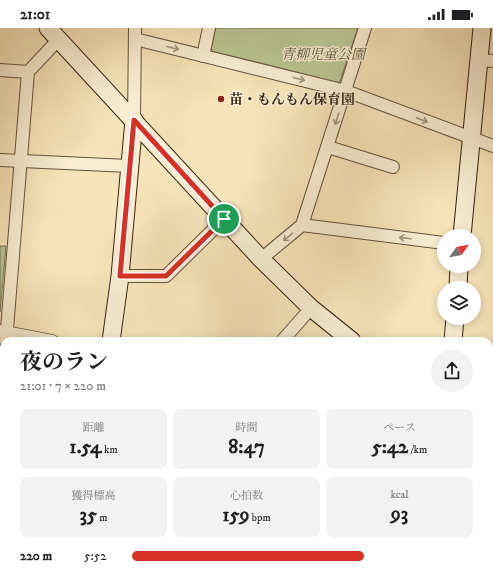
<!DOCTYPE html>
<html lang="ja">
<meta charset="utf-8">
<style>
:root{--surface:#fff;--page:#f2f2f2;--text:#202124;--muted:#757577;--accent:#d93025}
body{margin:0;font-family:"IM FELL DW Pica","Noto Serif JP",serif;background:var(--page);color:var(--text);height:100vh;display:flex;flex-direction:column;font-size:15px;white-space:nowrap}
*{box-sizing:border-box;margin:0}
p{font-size:13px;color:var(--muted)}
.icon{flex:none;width:22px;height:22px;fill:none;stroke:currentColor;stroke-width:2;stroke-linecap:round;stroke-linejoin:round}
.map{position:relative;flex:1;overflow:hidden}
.details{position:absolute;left:0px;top:309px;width:493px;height:242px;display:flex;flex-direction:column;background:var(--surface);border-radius:12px 12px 0 0;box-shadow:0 2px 10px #0003}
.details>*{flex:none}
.needle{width:26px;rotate:57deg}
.buttons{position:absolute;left:437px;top:201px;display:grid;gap:8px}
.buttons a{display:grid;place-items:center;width:44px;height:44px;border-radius:50%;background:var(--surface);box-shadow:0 2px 10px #0003;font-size:20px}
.pin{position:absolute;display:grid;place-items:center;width:34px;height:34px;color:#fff;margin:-17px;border:2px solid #fff;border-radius:50%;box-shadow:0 1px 4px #0007}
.round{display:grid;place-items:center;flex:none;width:42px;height:42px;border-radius:21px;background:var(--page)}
.head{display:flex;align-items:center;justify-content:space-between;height:68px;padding:0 20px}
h1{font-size:22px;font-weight:700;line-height:30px}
.stats{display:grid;grid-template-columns:repeat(3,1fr);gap:6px;height:68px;padding:4px 20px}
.stats div{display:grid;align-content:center;border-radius:8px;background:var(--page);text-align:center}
.stats b{font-size:20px;font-weight:700}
.stats small{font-size:11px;font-weight:400}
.stats p{font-size:11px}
ul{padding:0 20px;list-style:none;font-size:13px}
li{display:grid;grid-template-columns:64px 48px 1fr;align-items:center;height:30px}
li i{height:10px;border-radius:5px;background:var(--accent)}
.status{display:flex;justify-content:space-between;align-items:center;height:28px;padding:0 20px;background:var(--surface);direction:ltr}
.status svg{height:11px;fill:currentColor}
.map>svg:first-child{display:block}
.green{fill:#b8c492;stroke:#767353}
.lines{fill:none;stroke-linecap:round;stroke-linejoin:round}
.street-casing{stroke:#65523d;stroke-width:14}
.secondary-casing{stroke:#352214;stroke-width:19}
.street{stroke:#f9edd1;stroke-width:12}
.secondary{stroke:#f9edd1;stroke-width:17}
.oneway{stroke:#a1927c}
.route-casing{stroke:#fff;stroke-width:8}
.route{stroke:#d93025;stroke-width:5}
.poi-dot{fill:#8f2418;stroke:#f9edd1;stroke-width:1.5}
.labels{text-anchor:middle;stroke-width:3;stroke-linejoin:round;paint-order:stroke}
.park-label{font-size:14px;font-style:italic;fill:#5c533a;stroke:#f9edd1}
.poi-label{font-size:14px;font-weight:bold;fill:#352214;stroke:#f9edd1;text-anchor:start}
</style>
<div class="status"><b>21:01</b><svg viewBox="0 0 49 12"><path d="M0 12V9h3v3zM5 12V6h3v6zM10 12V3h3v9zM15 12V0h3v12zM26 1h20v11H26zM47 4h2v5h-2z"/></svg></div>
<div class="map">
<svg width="493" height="551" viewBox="0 0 493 551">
<rect width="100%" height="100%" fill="#f6e3b8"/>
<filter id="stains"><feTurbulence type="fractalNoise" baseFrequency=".005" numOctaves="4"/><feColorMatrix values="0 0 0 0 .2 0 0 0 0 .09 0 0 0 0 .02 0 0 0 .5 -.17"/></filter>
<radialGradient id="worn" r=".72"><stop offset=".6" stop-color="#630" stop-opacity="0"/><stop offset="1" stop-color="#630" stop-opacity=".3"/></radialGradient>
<g class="green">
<polygon points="215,0 358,0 340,53 337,55 213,24 211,21"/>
<polygon points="0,218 6,218 0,284"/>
<polygon points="489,510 493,510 493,551 450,551 451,547 489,547"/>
</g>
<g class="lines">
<defs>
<g id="street">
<polyline points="135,11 346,63 493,118"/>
<polyline points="203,28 209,0"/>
<polyline points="479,32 493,33"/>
<polyline points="0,42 28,44"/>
<polyline points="134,92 135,0"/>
<polyline points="328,119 393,139"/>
<polyline points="0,132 129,138"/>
<polyline points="302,197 444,215"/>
<polyline points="261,231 302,197 365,0"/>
<polyline points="120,248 166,248 224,191"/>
<polyline points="0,303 52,313"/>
<polyline points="6,313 28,44 59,11"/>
<polyline points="282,313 311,280"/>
<polyline points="0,447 4,446"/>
<polyline points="489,467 493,467"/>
<polyline points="278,547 286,551"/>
<polyline points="3,551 4,510"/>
<polyline points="230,551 230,547"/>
<polyline points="335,551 337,547"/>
</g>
<g id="secondary">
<polyline points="48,0 261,231 311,280 352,313"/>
<polyline points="462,208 482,0"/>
<polyline points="458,260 459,238"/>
<polyline points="111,313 120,248 134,92"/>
<polyline points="453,313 455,290"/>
<polyline points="489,352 493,348"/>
<polyline points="489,392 493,394"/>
<polyline points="87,551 88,547"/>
<polyline points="430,551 431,547"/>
</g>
</defs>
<use href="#street" class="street-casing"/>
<use href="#secondary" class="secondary-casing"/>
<use href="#street" class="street"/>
<use href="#secondary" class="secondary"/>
</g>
<defs><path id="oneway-shaft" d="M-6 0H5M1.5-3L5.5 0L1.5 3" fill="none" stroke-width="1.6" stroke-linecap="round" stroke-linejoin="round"/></defs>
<g class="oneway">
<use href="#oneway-shaft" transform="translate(173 20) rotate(14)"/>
<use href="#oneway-shaft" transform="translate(299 51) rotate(14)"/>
<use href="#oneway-shaft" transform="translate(337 91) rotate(108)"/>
<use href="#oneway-shaft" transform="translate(422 92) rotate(21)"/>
<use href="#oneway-shaft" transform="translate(288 209) rotate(140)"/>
<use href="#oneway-shaft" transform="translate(405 210) rotate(-173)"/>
</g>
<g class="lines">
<defs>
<polygon id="route" points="134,92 224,191 166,248 120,248"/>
</defs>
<use href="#route" class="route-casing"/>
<use href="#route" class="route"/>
</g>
<circle class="poi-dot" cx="221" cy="71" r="4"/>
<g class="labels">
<g class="park-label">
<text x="323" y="31">青柳児童公園</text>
</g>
<g class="poi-label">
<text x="229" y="76">苗・もんもん保育園</text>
</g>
</g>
<rect width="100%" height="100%" filter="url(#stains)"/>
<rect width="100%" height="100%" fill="url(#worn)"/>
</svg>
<div class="buttons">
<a><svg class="needle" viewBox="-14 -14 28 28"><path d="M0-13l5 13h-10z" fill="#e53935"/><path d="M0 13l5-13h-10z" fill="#757577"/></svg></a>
<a><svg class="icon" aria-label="layers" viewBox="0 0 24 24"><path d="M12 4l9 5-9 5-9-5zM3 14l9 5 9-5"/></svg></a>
</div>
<div class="pin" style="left:224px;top:191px;background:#1e9e55"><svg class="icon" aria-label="arrive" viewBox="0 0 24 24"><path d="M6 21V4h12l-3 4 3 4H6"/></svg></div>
<section class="details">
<div class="head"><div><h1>夜のラン</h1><p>21:01 · 7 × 220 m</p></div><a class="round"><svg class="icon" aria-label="share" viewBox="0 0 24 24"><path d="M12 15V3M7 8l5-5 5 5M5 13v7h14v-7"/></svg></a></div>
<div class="stats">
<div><p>距離</p><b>1.54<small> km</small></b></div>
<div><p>時間</p><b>8:47</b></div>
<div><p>ペース</p><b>5:42<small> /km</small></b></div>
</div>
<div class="stats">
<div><p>獲得標高</p><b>35<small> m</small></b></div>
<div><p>心拍数</p><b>159<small> bpm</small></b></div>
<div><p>kcal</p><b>93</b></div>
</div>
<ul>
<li><b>220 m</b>5:52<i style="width:68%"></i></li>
</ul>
</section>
</div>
